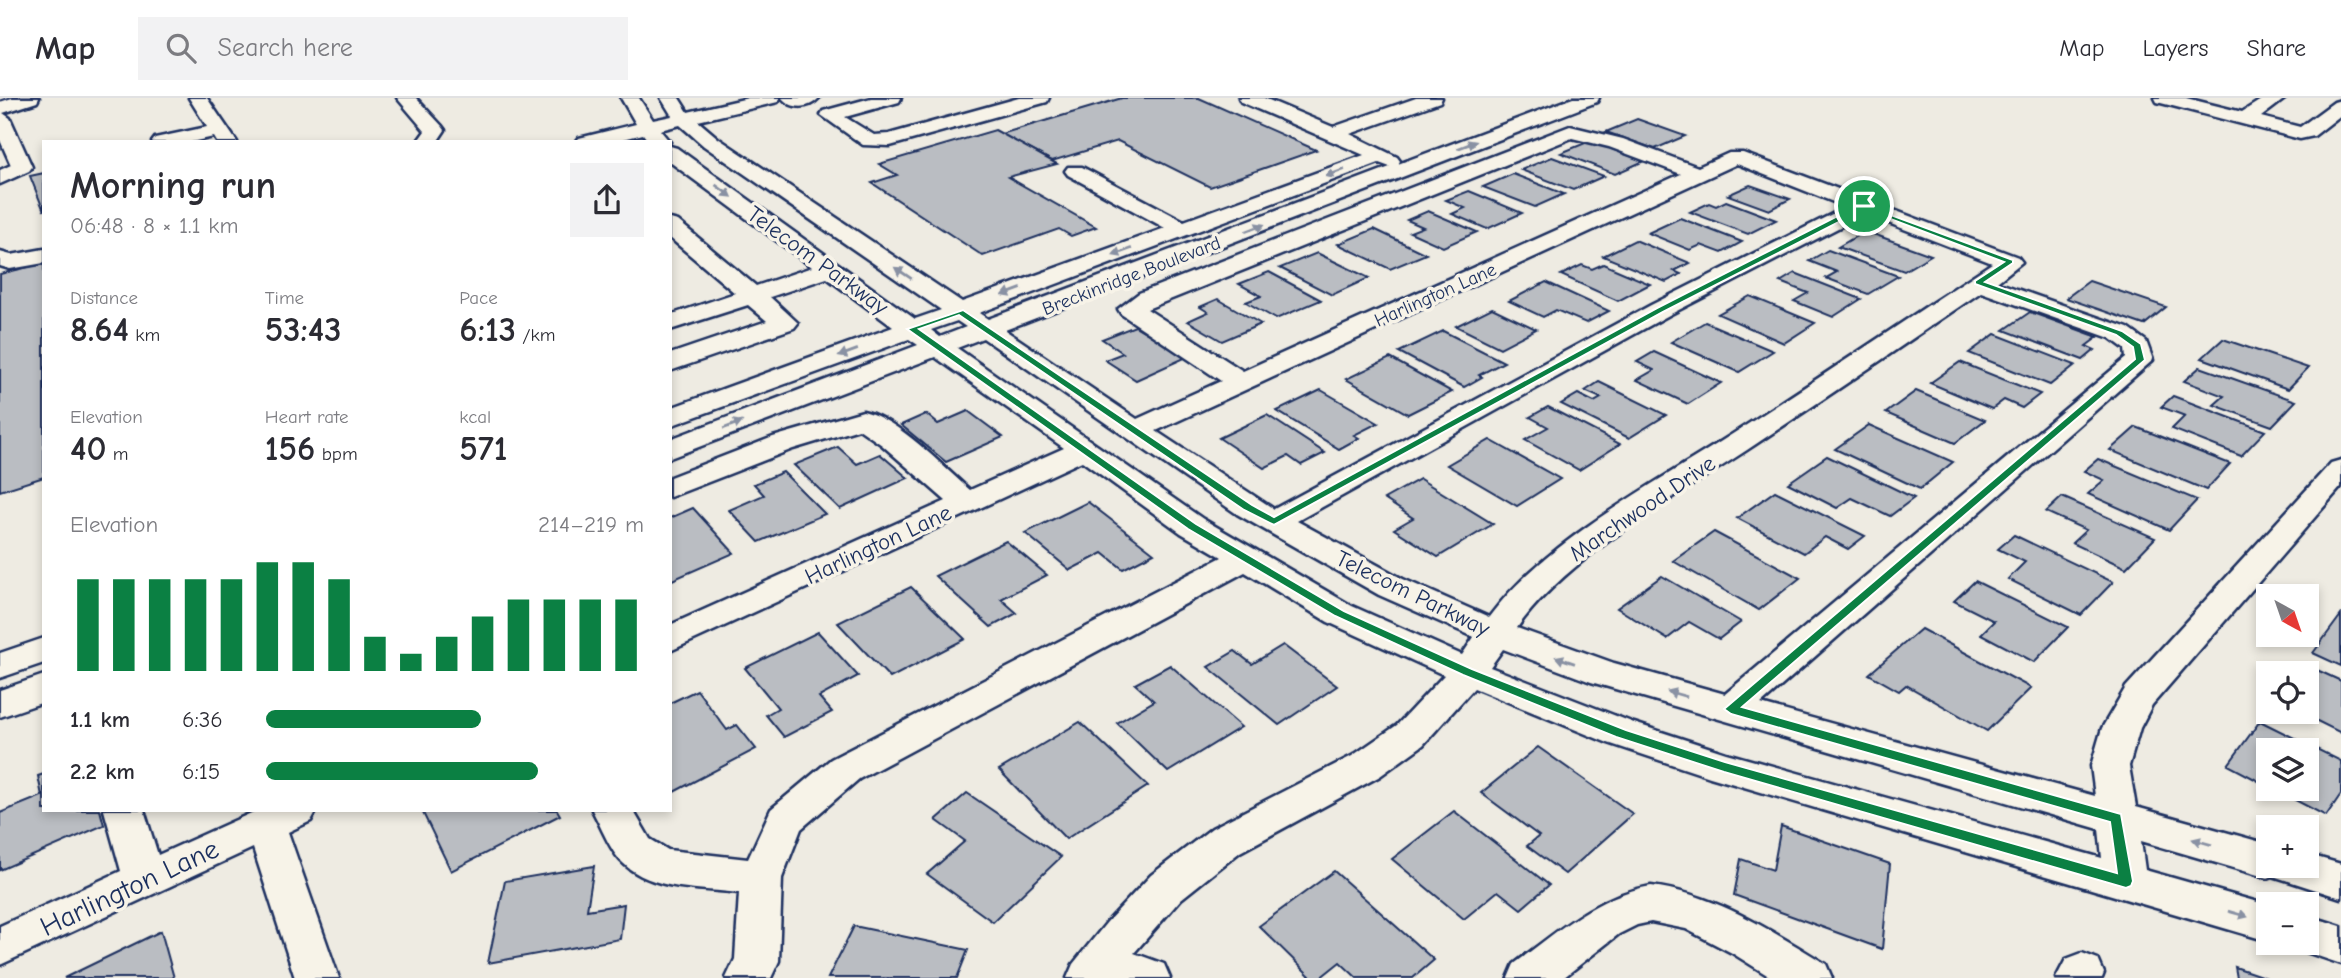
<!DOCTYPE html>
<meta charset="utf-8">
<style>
:root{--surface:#fff;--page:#f2f2f3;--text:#2b2b33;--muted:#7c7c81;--line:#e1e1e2;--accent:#0b8043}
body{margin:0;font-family:"Comic Neue",sans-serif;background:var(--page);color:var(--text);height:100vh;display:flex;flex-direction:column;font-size:26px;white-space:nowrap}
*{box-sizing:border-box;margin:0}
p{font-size:23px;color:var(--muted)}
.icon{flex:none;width:38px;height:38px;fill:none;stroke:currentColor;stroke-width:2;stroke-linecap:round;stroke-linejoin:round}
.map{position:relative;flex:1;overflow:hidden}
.sheet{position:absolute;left:42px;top:42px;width:630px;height:672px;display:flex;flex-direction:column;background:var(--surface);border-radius:0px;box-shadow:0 4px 10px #0003}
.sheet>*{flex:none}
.needle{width:46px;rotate:140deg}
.controls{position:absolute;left:2256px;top:486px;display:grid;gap:14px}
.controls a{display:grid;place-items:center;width:63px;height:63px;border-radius:0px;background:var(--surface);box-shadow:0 4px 10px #0003;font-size:35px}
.pin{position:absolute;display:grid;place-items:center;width:60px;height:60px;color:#fff;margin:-30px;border:4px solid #fff;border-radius:50%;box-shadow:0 2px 7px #0007}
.round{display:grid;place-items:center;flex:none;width:74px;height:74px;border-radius:0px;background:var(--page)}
.headline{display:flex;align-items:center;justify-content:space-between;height:119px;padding:0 28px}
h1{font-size:38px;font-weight:700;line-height:52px}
.figures{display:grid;grid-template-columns:repeat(3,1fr);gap:10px;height:119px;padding:7px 28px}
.figures div{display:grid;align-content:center}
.figures b{font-size:35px;font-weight:700}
.figures small{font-size:19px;font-weight:400}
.figures p{font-size:19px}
.chart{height:196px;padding:14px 28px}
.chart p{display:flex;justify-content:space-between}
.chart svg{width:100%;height:126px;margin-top:7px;stroke:var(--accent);stroke-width:6}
ul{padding:0 28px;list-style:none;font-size:23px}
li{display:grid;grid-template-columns:112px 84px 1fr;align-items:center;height:52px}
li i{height:18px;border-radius:9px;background:var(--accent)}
header{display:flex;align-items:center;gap:42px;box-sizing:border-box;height:98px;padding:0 35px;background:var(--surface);border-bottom:2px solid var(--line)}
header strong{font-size:33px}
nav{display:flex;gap:38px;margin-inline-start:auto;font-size:24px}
.search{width:490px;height:63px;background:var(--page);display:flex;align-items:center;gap:18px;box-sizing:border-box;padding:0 24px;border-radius:0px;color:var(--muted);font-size:26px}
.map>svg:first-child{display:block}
.building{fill:#babdc2;stroke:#1b2f5e;stroke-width:2}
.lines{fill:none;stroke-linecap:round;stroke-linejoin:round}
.minor-casing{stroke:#1b2f5e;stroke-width:5}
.minor{fill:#f7f3e8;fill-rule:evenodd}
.oneway{fill:#8991a3}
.route{fill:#0b8043;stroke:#fff;stroke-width:2;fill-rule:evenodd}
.labels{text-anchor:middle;stroke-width:7;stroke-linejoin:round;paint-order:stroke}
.far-street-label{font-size:19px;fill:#1b2f5e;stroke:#f7f3e8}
.street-label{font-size:23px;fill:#1b2f5e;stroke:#f7f3e8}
.near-street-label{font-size:28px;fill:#1b2f5e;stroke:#f7f3e8}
</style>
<header>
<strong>Map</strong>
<div class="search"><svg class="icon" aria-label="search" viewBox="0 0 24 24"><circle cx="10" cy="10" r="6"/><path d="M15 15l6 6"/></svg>Search here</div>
<nav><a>Map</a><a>Layers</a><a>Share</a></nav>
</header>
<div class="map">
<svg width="2341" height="880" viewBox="0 0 2341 880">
<rect width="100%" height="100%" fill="#eeebe2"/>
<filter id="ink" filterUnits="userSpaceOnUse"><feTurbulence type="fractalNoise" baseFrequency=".0143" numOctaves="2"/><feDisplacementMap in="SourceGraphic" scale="14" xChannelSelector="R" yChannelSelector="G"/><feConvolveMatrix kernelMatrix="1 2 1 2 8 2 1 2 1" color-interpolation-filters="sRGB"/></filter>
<g filter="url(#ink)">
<g class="building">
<polygon points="1122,0 1199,0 1316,52 1210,89 1118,43 1052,63 1001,36"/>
<polygon points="1637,21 1685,38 1655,51 1606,34"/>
<polygon points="995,32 1057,66 1008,79 1096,129 1071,138 1059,131 983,158 872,85 897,77 879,66"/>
<polygon points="1590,43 1644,63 1615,76 1561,55"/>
<polygon points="1552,59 1604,78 1573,92 1521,72"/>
<polygon points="44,75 44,113 30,78"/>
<polygon points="1513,76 1564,96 1535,109 1483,89"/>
<polygon points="1750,87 1790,101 1769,112 1728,97"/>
<polygon points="1469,93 1522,115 1487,131 1452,116 1465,110 1446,102"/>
<polygon points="1726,103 1776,122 1748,136 1690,114 1709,105 1716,108"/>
<polygon points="1428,113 1477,134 1443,149 1410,134 1423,129 1407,122"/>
<polygon points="1680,120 1742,144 1722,155 1701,147 1690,152 1648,135"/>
<polygon points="1374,131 1426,156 1390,171 1338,146"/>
<polygon points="1865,133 1931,157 1904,173 1838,149"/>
<polygon points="1635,142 1690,165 1674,173 1681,176 1666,184 1603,158"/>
<polygon points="1828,152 1898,178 1868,196 1826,180 1837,174 1809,163"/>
<polygon points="1317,155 1369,180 1332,197 1280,170"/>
<polygon points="44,165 44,379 0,393 0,176"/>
<polygon points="1603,166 1650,186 1618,203 1561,177 1582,167 1592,171"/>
<polygon points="1269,174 1321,202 1276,221 1246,204 1261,198 1239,186"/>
<polygon points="1795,175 1861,201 1833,219 1794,203 1808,195 1780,184"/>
<polygon points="2089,183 2166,209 2144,227 2066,200"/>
<polygon points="1546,184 1609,213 1586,225 1556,212 1543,219 1509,203"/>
<polygon points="1750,198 1815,225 1784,245 1718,216"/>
<polygon points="1218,201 1261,226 1222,243 1188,223 1208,214 1200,209"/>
<polygon points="1492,210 1536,231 1500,250 1456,228"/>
<polygon points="2030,214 2098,239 2086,248 2095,252 2083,262 2004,232"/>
<polygon points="1705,224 1773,253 1739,274 1671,244"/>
<polygon points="1135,228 1187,259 1136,282 1105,262 1123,255 1102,241"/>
<polygon points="1443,233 1504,264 1479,277 1482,279 1464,289 1399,254"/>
<polygon points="1995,236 2075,267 2050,287 1969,255"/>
<polygon points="2223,241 2308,270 2288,291 2202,260"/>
<polygon points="1654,254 1721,285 1688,306 1637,282 1654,272 1637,264"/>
<polygon points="1390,260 1452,294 1408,316 1346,281"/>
<polygon points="1960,264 2040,296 2022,310 2004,302 1992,311 1930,285"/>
<polygon points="2200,269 2296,303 2272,328 2214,307 2224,298 2184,283"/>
<polygon points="1599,284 1666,317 1629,340 1561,306 1578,296 1594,304 1601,300 1585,293"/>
<polygon points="1321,292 1378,325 1354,337 1359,340 1339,351 1277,313"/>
<polygon points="1916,293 1985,322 1955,345 1886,315"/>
<polygon points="2173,298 2265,333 2241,358 2172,331 2185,318 2161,309"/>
<polygon points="1548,309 1620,346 1579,372 1525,342 1548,329 1530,319"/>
<polygon points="968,313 1003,339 946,364 901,327 926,316 938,326"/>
<polygon points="1267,317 1325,355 1301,367 1288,358 1264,370 1219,340"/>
<polygon points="1869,327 1953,364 1920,391 1835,351"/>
<polygon points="2136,329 2230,366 2206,392 2110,352"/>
<polygon points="1490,342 1560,381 1517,408 1447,367"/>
<polygon points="838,349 857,366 880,356 908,380 840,411 794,367"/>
<polygon points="1827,358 1914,400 1890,418 1852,400 1837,410 1788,385"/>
<polygon points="2098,361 2197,402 2169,432 2088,396 2104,382 2084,373"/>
<polygon points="783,374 825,416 759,444 729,412 764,397 754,386"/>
<polygon points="1420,381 1493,426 1438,459 1394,431 1413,420 1384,401"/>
<polygon points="1775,393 1865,438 1848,451 1825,439 1804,455 1737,420"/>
<polygon points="2062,399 2155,440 2126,470 2072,445 2086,432 2046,414"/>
<polygon points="1088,404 1154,455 1123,471 1103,455 1070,472 1025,435"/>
<polygon points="693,410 734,455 670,483 670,420"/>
<polygon points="1714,434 1800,480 1759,512 1673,463"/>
<polygon points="2014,437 2113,484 2081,517 2008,481 2025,464 1998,451"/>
<polygon points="1006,443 1047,477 1001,501 1017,515 991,529 935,478"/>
<polygon points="1662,478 1741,524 1719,541 1689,524 1667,541 1617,510"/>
<polygon points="1975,483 2068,529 2034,564 1981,536 1994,523 1954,503"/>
<polygon points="911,489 965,541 890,580 838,525"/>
<polygon points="2341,517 2341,568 2313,555"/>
<polygon points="1921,531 2031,590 1987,633 1906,587 1899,593 1869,576"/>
<polygon points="818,534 858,578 819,599 832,614 784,639 766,617 778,610 745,570"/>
<polygon points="1283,547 1337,588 1279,627 1208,569 1235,553 1252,566"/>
<polygon points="2304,566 2341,583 2341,635 2299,614 2306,614 2306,576 2297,576"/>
<polygon points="1170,567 1241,629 1168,674 1117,625 1154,603 1135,586"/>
<polygon points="697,592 727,632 737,627 756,651 670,696 670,605"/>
<polygon points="2260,623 2341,663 2341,696 2326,718 2274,691 2306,691 2306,653 2268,653 2268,688 2228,667"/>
<polygon points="1080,624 1148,688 1066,741 999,672"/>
<polygon points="1538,649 1633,716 1565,776 1527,748 1539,738 1481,695"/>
<polygon points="44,676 44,712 100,712 104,727 0,772 0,715 42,698 38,678"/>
<polygon points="967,695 1061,759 993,824 927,776 965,743 936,722"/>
<polygon points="428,712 557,712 560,717 451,773 423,715"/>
<polygon points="1454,713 1549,787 1521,811 1498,793 1464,821 1392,761"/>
<polygon points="1781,728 1890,766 1882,851 1734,797 1741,761 1773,772"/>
<polygon points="594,768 587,812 624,806 620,841 488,865 505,783"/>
<polygon points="1334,773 1434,862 1413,880 1357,880 1340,864 1320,880 1312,880 1259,828"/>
<polygon points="854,828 968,852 957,880 828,880"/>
<polygon points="161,833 174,880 64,880"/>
<polygon points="2235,869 2267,880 2237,880"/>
</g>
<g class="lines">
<defs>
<g id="minor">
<polygon points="12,0 39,0 37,4 3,15 10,20 32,69 29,73 0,86 0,72 11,67 0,42 0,4"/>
<polygon points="189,0 207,0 237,44 217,44 214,39 191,44 152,44 155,40 207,29"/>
<polygon points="397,0 416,0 442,28 445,32 437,44 417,44 425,33"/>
<path d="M621,0H639L653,22L672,18L661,0H679L688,14L748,0H780L778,4L698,23L718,40L962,204L1165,130L1068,77L1065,73L1068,69H1082L1184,123L1364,57L1241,4L1239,0H1264L1333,29L1416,0H1442L1440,4L1350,36L1397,59L1400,63L1398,66L1573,0H1599L1597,4L1005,232L1137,321L1221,283L1121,216L1118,211L1139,195L1570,28L1623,41L1698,69L1729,55H1743L2018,159L2022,164L1997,184L2128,230L2146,243L2153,262L1761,606L2095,698L2091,668L2102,630L2126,589L2331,365L2341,362V389L2152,607L2140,630L2129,668L2136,709L2268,746V768H2306V756L2341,766V800L2273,778L2268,780L2141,743L2145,772L2268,807V843L1710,679L1608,645L1474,590L1423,647L1380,678L1240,754L1181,801L1134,855L1164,866L1170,880H1067L1073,866L1107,824L1151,777L1212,730L1352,658L1397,627L1444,577L1328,524L1245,474L859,681L801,731L782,780L779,863L771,880H726L735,861L739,795C702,790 651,793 623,765C610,753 601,728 592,712H633L650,741L668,752L748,761L771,711L831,661L1222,459L1181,435L1082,363L670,553V527L946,403L882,347L859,331L793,351L670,399V379L773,339L863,313C898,321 942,368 970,392L1064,350L935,259L670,360V341L918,247L909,241L670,328V310L893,229L827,180L770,199L798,225L794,230L670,273V256L767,223L748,207L670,232V217L735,195L670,140V121L678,123L756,188L812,169L670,64V48L677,50L915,221L941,212L704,48L680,27L660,32L670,44H649L643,36L612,44H576L579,40L636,26ZM1572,40L1609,49L1681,76L1243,273L1147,211ZM1379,65L1390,69L988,221L979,215ZM1737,66L1846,109L1651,207L1274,411L1156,333ZM1865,116L1992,165C1906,222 1821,279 1734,335C1655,386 1545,443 1489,519L1403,481L1297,423L1669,217ZM1981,194L2110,240L2125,251L2126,260L1725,596L1614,565L1517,530C1566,460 1675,399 1747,352C1826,300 1903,247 1981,194ZM957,223L966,229L940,239L931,232ZM983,240L1237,416L1379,497L1474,539L1462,557L1352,508L1203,421L957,250ZM1503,551L1591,584L2099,731L2102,760L1726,655L1634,625L1490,569Z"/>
<path d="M782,0H819C809,11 792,12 782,0Z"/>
<polygon points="871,0 901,0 899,4 845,19 874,37 889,36 1019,0 1049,0 1047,4 890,48 863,47 821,17 823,13"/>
<polygon points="2155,0 2186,0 2242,14 2264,0 2286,0 2261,19 2300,29 2334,4 2341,2 2341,17 2314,38 2300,41 2157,4"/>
<polygon points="44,151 44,165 10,171 0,168 0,154 11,157"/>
<polygon points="44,540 44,565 0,580 0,555"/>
<polygon points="44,577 44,604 0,619 0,592"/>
<polygon points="104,712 144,712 158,757 258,712 317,712 311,723 288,734 339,880 295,880 253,750 0,867 0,828 121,773"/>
<path d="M1651,788C1716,796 1771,833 1826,866L1832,880H1772L1732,855L1686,831L1651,824L1637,827L1619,836L1563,880H1508L1514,866C1558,833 1596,798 1651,788Z"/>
<polygon points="2306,817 2341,828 2341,866 2291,849 2289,845 2306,845"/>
<polygon points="2082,855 2098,861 2104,875 2102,880 2056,880 2066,861"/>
</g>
</defs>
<use href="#minor" class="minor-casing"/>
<use href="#minor" class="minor"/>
</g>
<defs><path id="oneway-solid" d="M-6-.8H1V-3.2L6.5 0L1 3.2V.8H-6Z" transform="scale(1.75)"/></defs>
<g class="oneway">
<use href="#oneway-solid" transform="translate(1467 47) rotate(-21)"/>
<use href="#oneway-solid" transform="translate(1335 75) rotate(160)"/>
<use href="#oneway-solid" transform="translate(724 93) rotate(36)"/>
<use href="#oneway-solid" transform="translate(1255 130) rotate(-21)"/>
<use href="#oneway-solid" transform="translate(1122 154) rotate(160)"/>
<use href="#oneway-solid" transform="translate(903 175) rotate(-146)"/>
<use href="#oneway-solid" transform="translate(1012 194) rotate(160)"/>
<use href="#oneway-solid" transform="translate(848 255) rotate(160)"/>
<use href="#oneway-solid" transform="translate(733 327) rotate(-21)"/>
<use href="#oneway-solid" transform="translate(1565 562) rotate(-161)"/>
<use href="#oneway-solid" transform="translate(1677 596) rotate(-164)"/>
<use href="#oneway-solid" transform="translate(2202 744) rotate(-164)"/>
<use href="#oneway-solid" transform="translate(2238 816) rotate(16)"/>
</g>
</g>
<path class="route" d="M1861,106L2013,162V165L1985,184L2122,233L2141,246L2145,262L1742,609L2121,716L2133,783L2131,788L2126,790L1724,674L1616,639L1463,577L1335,518L1188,431L907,231L963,212L1252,407L1274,419L1657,210ZM1864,111L2004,164L1975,183V186L2116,237L2133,249L2135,261L1724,611L1731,616L2110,724L2117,775L1725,664L1626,632L1472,571L1344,513L1196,426L919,231L959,217L1244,412L1274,427L1663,214Z"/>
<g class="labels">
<g class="far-street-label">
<text transform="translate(1131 177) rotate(-21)" y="7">Breckinridge Boulevard</text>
<text transform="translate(1435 196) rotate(-24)" y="7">Harlington Lane</text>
</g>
<g class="street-label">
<text transform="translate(818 162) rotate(36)" y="8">Telecom Parkway</text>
<text transform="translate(1642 410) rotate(-34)" y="8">Marchwood Drive</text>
<text transform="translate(878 446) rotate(-25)" y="8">Harlington Lane</text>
<text transform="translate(1413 495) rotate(26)" y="8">Telecom Parkway</text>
</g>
<g class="near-street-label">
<text transform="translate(129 789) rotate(-25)" y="10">Harlington Lane</text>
</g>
</g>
</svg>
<div class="controls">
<a><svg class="needle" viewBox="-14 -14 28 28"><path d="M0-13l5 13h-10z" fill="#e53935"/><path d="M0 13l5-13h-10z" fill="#7c7c81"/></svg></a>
<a><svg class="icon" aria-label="locate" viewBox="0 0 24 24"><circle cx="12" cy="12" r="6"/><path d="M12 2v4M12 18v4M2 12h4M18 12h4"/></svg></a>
<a><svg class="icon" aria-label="layers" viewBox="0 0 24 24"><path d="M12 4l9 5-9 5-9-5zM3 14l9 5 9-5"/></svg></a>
<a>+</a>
<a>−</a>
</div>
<div class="pin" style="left:1864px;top:108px;background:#1e9e55"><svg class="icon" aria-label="arrive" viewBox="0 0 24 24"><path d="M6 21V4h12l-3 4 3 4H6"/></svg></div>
<section class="sheet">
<div class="headline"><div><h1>Morning run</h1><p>06:48 · 8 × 1.1 km</p></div><a class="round"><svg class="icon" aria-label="share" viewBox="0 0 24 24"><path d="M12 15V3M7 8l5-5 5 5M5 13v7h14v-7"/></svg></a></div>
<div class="figures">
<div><p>Distance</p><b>8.64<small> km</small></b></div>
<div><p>Time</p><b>53:43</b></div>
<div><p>Pace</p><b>6:13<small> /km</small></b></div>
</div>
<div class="figures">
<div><p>Elevation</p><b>40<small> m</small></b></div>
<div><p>Heart rate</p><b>156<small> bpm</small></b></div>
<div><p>kcal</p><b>571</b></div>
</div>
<div class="chart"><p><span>Elevation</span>214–219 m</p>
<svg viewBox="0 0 160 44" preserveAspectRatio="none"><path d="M5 44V12M15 44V12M25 44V12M35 44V12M45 44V12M55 44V6M65 44V6M75 44V12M85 44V32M95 44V38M105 44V32M115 44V25M125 44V19M135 44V19M145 44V19M155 44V19"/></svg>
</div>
<ul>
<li><b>1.1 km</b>6:36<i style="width:57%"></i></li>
<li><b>2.2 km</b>6:15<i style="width:72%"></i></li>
</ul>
</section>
</div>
